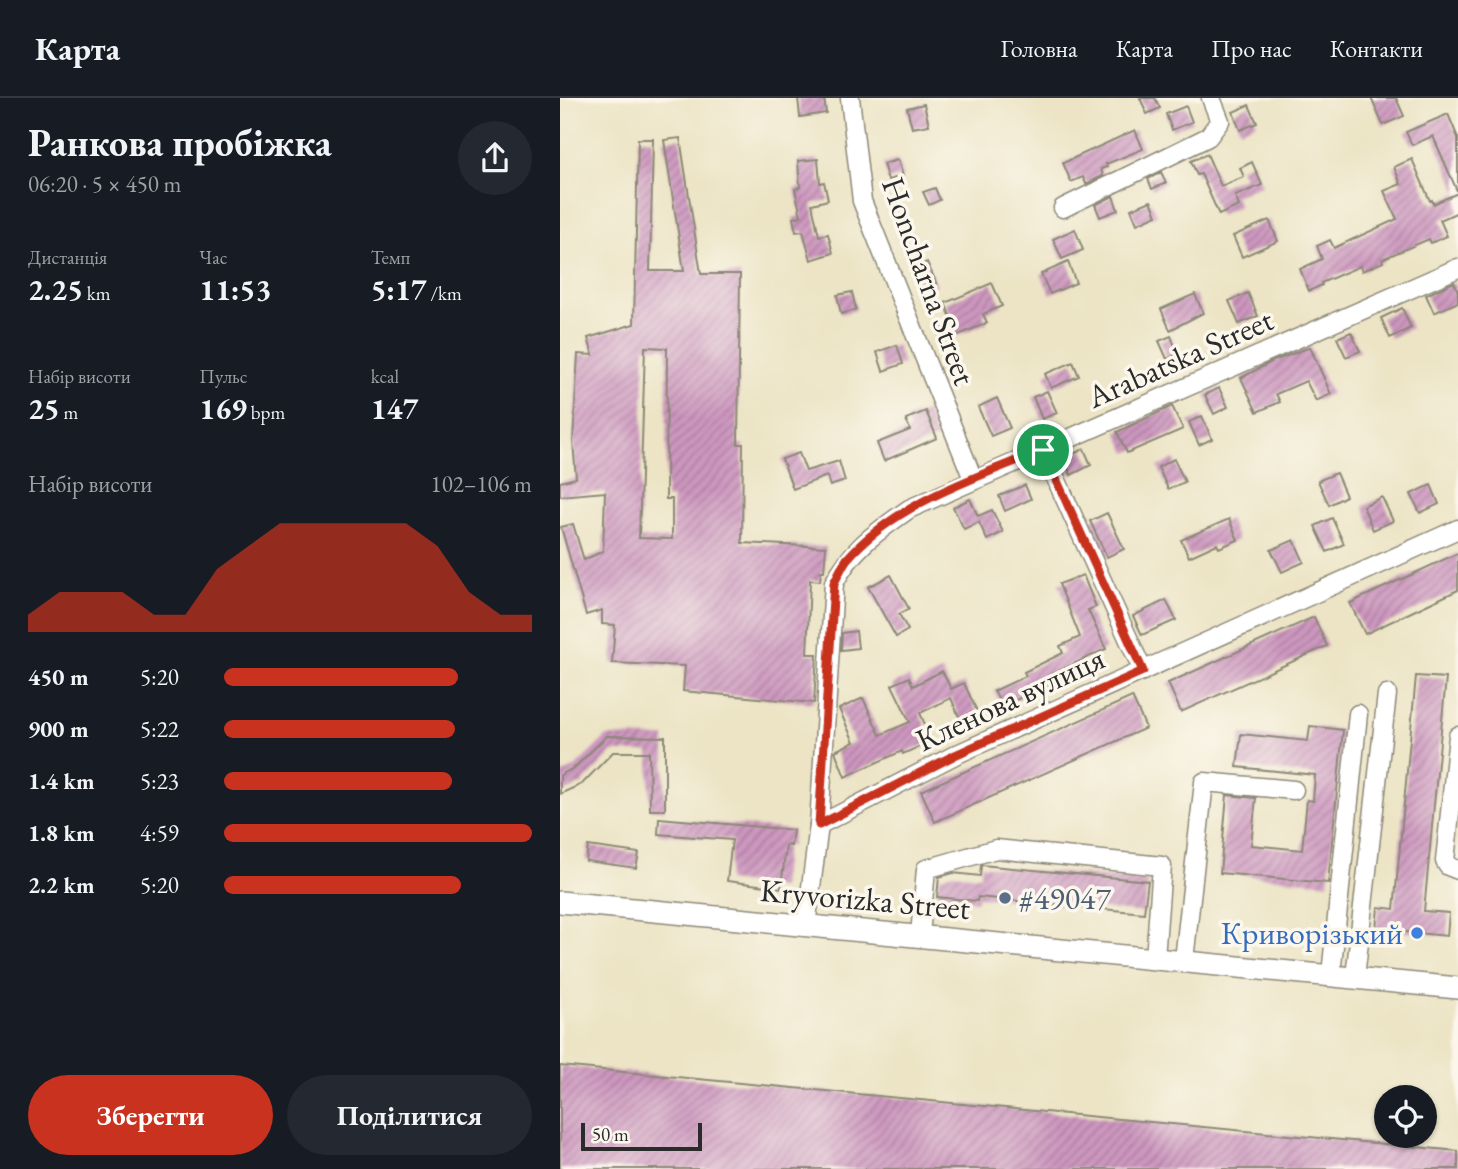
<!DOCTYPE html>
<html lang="uk">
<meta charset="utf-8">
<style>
:root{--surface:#171b24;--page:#242831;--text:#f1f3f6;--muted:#9ea1a6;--line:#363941;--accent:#c8321e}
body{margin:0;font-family:"EB Garamond",serif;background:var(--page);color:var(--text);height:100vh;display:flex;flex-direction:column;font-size:26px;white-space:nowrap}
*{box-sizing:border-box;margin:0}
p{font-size:23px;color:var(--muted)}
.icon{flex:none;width:38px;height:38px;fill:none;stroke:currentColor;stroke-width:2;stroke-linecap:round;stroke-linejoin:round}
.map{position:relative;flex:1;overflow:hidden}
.side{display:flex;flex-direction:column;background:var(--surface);width:560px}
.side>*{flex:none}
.buttons{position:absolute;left:814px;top:987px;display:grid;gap:14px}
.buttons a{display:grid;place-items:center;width:63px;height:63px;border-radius:50%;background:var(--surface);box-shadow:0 2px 5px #0004;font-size:35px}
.scale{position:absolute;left:21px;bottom:18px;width:121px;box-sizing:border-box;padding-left:7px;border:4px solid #2b2b2b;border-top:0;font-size:19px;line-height:24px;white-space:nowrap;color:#2b2b2b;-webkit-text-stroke:5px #fbf7ec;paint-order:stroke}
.pin{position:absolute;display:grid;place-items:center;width:60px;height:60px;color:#fff;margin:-30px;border:4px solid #fff;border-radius:50%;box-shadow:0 2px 7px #0007}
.round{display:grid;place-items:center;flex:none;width:74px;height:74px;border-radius:37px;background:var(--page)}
.head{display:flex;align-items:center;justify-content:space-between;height:119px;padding:0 28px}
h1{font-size:38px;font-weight:700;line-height:52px}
.metrics{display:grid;grid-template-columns:repeat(3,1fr);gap:10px;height:119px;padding:7px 28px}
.metrics div{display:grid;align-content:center}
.metrics b{font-size:30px;font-weight:700}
.metrics small{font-size:19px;font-weight:400}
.metrics p{font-size:19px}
.chart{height:196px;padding:14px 28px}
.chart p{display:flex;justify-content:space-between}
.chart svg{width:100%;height:126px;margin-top:7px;fill:var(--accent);opacity:.7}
.button{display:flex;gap:14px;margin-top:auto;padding:14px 28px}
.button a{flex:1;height:80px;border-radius:42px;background:var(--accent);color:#fff;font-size:28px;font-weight:700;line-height:80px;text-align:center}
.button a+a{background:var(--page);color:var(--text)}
ul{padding:0 28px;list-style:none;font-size:23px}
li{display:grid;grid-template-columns:112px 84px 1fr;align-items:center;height:52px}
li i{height:18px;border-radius:9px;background:var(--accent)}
header{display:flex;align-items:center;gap:42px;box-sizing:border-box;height:98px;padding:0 35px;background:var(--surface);border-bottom:2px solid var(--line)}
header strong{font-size:33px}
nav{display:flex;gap:38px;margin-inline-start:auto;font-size:24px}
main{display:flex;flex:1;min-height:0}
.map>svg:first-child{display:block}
.building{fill:url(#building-hatch);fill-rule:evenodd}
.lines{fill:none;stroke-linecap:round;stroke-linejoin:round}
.minor-casing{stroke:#8c8878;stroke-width:21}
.major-casing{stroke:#8c8878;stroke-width:24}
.minor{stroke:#fff;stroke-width:18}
.major{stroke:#fff;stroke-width:21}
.route-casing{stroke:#fff;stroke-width:14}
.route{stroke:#c8321e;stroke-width:9}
.service-dot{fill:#5c6f8a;stroke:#fbf7ec;stroke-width:2.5}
.shop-dot{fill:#3f7fe0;stroke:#fbf7ec;stroke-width:2.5}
.labels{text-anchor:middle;stroke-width:7;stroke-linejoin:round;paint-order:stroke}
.street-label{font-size:32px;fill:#2b2b2b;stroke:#fbf7ec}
.service-label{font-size:32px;fill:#4e5e75;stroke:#fbf7ec;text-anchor:start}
.shop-label{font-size:32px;fill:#366cbe;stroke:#fbf7ec;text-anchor:end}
</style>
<header>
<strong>Карта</strong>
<nav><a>Головна</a><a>Карта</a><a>Про нас</a><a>Контакти</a></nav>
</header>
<main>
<section class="side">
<div class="head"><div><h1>Ранкова пробіжка</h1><p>06:20 · 5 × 450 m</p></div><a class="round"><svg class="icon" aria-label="share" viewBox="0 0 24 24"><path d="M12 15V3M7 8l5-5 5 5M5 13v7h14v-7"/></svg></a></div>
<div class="metrics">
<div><p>Дистанція</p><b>2.25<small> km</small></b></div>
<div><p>Час</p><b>11:53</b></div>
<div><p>Темп</p><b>5:17<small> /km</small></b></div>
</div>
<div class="metrics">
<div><p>Набір висоти</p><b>25<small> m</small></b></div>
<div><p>Пульс</p><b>169<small> bpm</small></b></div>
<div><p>kcal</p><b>147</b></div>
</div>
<div class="chart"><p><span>Набір висоти</span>102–106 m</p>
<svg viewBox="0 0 160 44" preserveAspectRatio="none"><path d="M0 44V38L10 30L20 30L30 30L40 38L50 38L60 22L70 14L80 6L90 6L100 6L110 6L120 6L130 14L140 30L150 38L160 38V44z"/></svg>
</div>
<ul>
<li><b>450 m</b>5:20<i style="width:76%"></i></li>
<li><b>900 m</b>5:22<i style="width:75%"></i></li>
<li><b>1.4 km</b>5:23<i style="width:74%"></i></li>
<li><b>1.8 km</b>4:59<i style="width:100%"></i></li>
<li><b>2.2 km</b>5:20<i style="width:77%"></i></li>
</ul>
<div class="button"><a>Зберегти</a><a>Поділитися</a></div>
</section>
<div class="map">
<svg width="898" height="1071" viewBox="0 0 898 1071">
<defs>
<pattern id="building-hatch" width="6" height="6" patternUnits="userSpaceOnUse" patternTransform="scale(1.75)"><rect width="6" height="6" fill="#cd97bf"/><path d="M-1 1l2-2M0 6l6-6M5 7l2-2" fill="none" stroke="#a77b9b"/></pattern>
</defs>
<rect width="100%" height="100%" fill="#fbf7ec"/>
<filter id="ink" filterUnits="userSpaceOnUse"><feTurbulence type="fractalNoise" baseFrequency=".0143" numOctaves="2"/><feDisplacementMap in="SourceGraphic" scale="14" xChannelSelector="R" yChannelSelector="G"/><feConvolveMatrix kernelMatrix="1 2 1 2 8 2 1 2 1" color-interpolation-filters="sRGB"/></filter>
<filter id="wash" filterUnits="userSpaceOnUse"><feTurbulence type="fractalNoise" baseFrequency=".00686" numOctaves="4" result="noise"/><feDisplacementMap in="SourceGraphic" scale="28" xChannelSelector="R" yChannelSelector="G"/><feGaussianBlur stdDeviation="1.57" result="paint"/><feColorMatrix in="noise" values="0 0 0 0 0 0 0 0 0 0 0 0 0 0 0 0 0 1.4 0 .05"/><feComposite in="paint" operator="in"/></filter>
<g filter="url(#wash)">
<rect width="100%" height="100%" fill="#ece4c5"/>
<g id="blocks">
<g class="building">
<polygon points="238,0 264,0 266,15 240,19"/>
<polygon points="580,0 595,0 600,10 587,16"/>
<polygon points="811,0 836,0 844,18 823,27"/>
<polygon points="364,6 369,27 352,30 347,10"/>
<polygon points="689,7 697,25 680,32 673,14"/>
<polygon points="626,8 632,24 612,32 606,16"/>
<polygon points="888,16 898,40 898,114 880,122 887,138 871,145 869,141 822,161 823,164 802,173 800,168 761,185 762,187 749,193 740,171 762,161 757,148 770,142 774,150 837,121 824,93 841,86 834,69 852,61 870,103 872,102 873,106 898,95 873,38 852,47 846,34"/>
<polygon points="575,32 583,51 546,66 547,69 541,71 543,78 526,86 523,79 511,84 503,65"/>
<path d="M120,40L141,176H180L178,346H183L182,445L266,449L264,473H261L260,483L250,482L247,556H257L254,605L123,593L125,568L52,565L55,527L42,526V512L26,517L1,429L13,426L24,462L43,453L45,394L0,398V384L16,380L13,343L18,256L33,257L28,240L74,226L78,41H93L90,173H124L104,42ZM85,249L107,250L106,401H112V441L79,440Z"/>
<polygon points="647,56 661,88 684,79 680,70 692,64 702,87 675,98 679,108 659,117 641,76 637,77 631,63"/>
<polygon points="258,61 260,85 264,84 268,102 252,106 259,138 268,136 273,155 251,162 243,133 236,134 233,120 241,118 235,91 240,89 238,63"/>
<polygon points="338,62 343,78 328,82 323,66"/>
<polygon points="601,74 606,85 592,91 588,81"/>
<polygon points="375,90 380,102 369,107 363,94"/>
<polygon points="553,98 558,112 540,119 535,107"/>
<polygon points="591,103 597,117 577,126 571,111"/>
<polygon points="709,122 718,143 682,159 673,138"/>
<polygon points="515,131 523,152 502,161 493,141"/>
<polygon points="367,164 377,187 362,193 352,171"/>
<polygon points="508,164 516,185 490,196 481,176"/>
<polygon points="894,184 898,193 898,204 874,215 866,197"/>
<polygon points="432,185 442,208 423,216 427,225 382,244 377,232 393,225 385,205"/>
<polygon points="292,194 296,212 281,216 277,197"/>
<polygon points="688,195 698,218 679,226 669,203"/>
<polygon points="635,196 643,215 610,232 601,211"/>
<polygon points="842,210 851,230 830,240 821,220"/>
<polygon points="791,234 800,253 786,259 777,240"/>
<polygon points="611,238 618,256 607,261 599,243"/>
<polygon points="337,247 343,266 323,273 317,254"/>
<polygon points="750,249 771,296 756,303 746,283 716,296 720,304 697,314 681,280 711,264"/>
<polygon points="513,264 519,278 491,290 485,276"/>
<polygon points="659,290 668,309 654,316 645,297"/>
<polygon points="487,293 497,315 482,321 473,299"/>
<polygon points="437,300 450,330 431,338 418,309"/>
<polygon points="612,308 623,331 567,355 557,334"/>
<polygon points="366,313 377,340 324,363 317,345 350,332 346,321"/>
<polygon points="642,318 652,341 639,347 629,324"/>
<polygon points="524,351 531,367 511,377 504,360"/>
<polygon points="239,355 246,373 279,363 285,383 270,388 267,378 233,391 222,361"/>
<polygon points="614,361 625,384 608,391 598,369"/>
<polygon points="776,375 786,398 769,407 758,383"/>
<polygon points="465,387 471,401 445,413 439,398"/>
<polygon points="871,387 879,406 860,415 851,396"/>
<polygon points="822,399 833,423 813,432 803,408"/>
<polygon points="410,401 418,418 432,412 443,434 427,442 419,424 404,431 393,409"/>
<polygon points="547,415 564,451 547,459 530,423"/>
<polygon points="772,420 784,446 767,454 755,428"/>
<polygon points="669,421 678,442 659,450 657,446 629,459 621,442"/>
<polygon points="734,442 744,464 722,474 711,452"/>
<polygon points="898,455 898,492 805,536 790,505"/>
<polygon points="331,477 349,511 339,516 348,532 336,539 308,489"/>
<polygon points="523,477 536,509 528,512 546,551 492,576 496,584 442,608 434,593 466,578 464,574 503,555 500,548 520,539 499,486"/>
<polygon points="606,502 616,522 582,537 573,518"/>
<polygon points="754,519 767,548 621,614 608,585"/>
<polygon points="296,533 298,550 281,552 282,535"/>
<polygon points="382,573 391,591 404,585 421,622 404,630 391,600 360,615 372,643 343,656 342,653 285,679 275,653 294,644 279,611 303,600 320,637 350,624 332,587 349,579 353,588"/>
<polygon points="856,578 886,580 864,813 889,815 887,838 816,831 818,809 834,811"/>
<polygon points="572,599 586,630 375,724 361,693"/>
<polygon points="750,628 783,632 768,785 660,775 667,697 696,700 691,747 742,752 747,702 753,703 755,677 677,669 681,636 748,643"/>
<polygon points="47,638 105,639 105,712 90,712 89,654 53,654 22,686 0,696 0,677 14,670"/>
<polygon points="99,720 233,732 231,748 226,747 221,790 167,783 172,742 98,736"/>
<polygon points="28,748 79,755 76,770 26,763"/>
<polygon points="421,767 588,783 584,815 418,799 417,803 377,799 379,779 393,775 420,778"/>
<polygon points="0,968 898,1053 898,1071 0,1071"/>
</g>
</g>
</g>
<g filter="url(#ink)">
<use href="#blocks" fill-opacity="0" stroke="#8c8878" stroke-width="2"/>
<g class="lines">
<defs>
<g id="minor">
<polyline points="290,0 302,103 413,381"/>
<polyline points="503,110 648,39 660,23 651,0"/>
<polyline points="483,352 583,573"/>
<polyline points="898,638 885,763 888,768 898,772"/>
<polyline points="259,727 395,657 898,431"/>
<path d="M246,828L259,727L274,485C293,449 317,434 349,411L898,170"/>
<polyline points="360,837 366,771 436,751 602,768 595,860"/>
<polyline points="624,862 644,684 734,692"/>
<polyline points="771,877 798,616"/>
<polyline points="795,879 827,596"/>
</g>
<polyline id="major" points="0,804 898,890"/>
</defs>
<use href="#minor" class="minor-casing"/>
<use href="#major" class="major-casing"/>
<use href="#minor" class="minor"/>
<use href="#major" class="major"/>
</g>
</g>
<g class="lines" filter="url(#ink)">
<defs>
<path id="route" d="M483,352L583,573L395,657L259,727L274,485C278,477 282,468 287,461C337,404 416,380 483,352Z"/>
</defs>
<use href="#route" class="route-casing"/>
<use href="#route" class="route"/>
</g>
<circle class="service-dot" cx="445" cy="800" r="7"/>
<circle class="shop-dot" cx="857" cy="835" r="7"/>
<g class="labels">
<g class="street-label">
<text transform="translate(369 183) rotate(70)" y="11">Honcharna Street</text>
<text transform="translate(620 260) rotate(-24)" y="11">Arabatska Street</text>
<text transform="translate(450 601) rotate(-25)" y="11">Кленова вулиця</text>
<text transform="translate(305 801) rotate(5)" y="11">Kryvorizka Street</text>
</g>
<g class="service-label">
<text x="459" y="811">#49047</text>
</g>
<g class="shop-label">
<text x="843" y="846">Криворізький</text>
</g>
</g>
</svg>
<div class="buttons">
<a><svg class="icon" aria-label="locate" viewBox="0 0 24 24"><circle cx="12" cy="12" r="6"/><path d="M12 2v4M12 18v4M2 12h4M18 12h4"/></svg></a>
</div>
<div class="scale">50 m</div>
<div class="pin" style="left:483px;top:352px;background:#1e9e55"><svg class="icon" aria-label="arrive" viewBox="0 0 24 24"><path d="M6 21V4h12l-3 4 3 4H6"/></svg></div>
</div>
</main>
